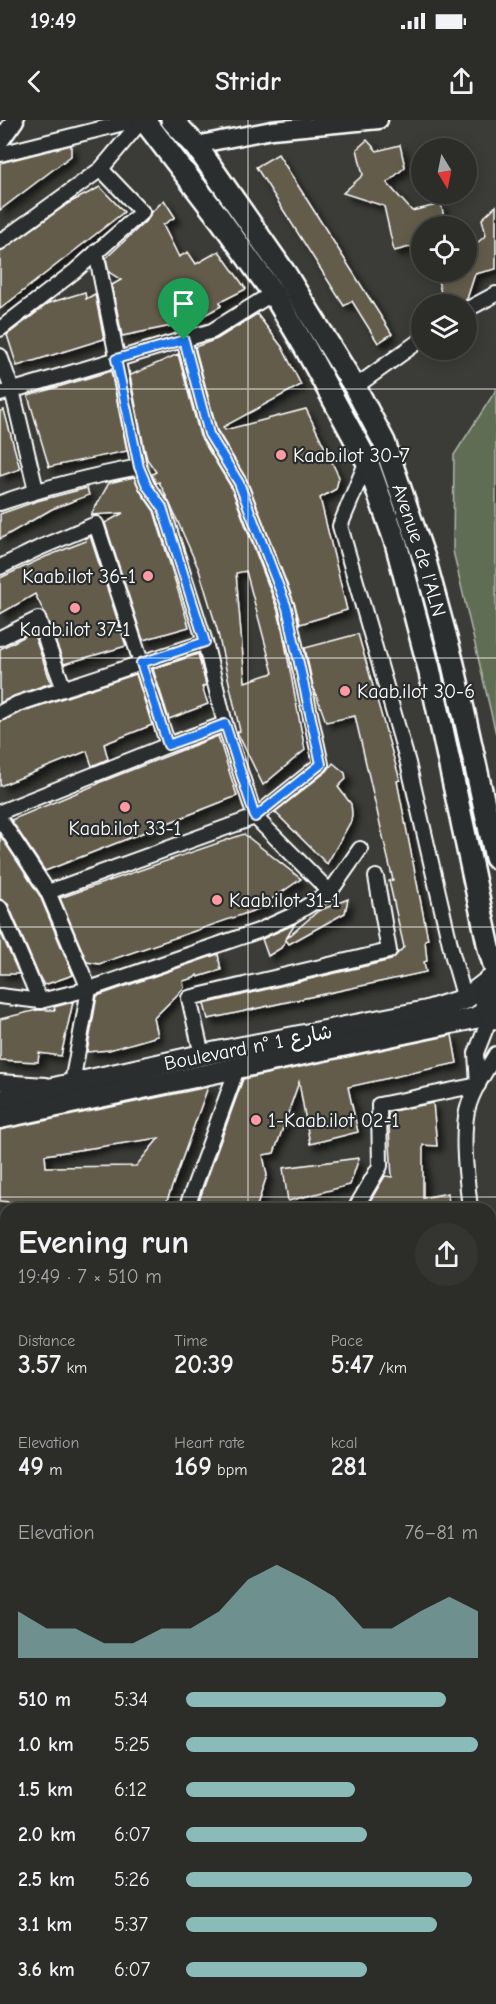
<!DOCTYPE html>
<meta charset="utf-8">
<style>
:root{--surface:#2c2c29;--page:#343431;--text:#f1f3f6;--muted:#a6a7a8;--line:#484846;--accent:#8bbbb9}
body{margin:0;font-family:"Comic Neue","Playpen Sans Arabic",sans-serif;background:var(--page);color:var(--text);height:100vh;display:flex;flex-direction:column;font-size:22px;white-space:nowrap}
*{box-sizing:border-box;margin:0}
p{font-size:20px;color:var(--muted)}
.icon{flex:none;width:33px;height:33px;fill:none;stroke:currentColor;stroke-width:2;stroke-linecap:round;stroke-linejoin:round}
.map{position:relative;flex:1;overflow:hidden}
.panel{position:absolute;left:0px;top:1083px;width:496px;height:801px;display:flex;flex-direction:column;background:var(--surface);border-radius:18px 18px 0 0;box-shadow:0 3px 15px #0003,0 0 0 2px var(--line)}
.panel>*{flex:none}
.needle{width:39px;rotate:170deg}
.tools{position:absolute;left:411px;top:18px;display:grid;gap:12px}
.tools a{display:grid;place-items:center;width:66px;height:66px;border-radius:50%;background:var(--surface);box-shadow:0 3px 15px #0003,0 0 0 2px var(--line);font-size:30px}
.pin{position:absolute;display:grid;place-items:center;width:51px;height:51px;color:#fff;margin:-62px -26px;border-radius:50% 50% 50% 0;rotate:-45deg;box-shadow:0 0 6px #0007}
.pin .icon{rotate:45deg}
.round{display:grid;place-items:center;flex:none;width:63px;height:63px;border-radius:32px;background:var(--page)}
.headline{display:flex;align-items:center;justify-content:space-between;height:102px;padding:0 18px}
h1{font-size:33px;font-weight:600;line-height:45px}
.stats{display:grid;grid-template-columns:repeat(3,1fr);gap:9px;height:102px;padding:6px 18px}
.stats div{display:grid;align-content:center}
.stats b{font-size:26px;font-weight:600}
.stats small{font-size:16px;font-weight:400}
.stats p{font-size:16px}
.chart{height:168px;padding:12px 18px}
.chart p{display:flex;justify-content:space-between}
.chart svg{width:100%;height:108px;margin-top:6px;fill:var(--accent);opacity:.7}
ul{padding:0 18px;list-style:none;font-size:20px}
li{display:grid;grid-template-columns:96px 72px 1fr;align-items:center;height:45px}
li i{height:15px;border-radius:8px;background:var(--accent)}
.status{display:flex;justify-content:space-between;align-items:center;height:42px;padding:0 30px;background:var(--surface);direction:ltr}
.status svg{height:16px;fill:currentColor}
header{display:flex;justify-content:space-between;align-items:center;height:78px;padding:0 18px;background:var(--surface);font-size:27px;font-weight:600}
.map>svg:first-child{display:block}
.green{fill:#606d55;stroke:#b0b6aa;stroke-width:1.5}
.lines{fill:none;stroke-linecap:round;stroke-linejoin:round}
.stream{stroke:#95a1aa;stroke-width:4.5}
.building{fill:#635b4c;stroke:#fff;stroke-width:1.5;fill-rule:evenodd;filter:url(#shadow)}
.minor-casing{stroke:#fff;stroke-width:18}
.tertiary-casing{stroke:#fff;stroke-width:21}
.secondary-casing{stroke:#fff;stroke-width:24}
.primary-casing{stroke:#fff;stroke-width:26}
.minor{stroke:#2a2d2e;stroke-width:14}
.tertiary{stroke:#2a2d2e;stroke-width:16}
.secondary{stroke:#2a2d2e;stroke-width:20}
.primary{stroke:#2a2d2e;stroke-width:21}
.route-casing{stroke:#fff;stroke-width:12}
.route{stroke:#1a73e8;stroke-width:8}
.grid{fill:none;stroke:#fff;stroke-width:1.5;stroke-opacity:0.55}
.poi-dot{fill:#ff9aa2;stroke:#2a2d2e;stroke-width:2}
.labels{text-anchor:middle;stroke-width:4.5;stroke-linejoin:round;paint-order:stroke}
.poi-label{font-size:20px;fill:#fff;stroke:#2a2d2e;text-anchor:start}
.street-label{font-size:20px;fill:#fff;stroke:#2a2d2e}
</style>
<div class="status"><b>19:49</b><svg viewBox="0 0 49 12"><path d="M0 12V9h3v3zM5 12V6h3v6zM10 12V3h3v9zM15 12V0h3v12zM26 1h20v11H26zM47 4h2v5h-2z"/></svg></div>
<header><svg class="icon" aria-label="back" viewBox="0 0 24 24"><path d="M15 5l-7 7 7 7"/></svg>Stridr<svg class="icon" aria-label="share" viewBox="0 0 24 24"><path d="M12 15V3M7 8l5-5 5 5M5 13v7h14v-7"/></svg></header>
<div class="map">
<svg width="496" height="1884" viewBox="0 0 496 1884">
<defs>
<filter id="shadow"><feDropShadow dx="5.5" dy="5.5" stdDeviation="3" flood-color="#0009"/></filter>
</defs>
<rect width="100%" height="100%" fill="#3b3b37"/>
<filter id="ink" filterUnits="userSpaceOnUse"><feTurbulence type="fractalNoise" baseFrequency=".0167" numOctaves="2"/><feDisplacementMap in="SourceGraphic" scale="12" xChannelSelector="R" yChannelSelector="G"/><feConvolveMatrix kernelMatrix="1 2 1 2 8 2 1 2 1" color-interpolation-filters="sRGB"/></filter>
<g filter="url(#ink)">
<g class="green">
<polygon points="496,270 496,614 453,431 454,335"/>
<polygon points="491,1850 496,1850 496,1884 410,1884 411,1878 490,1878"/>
</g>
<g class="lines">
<polyline class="stream" points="490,1826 496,1824"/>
</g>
<g class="building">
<polygon points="367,20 377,31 400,25 405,47 387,63 412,91 441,84 446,106 422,106 422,124 394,131 384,86 343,73 363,55 357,29"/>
<polygon points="71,25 71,36 0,90 0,43"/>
<polygon points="278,34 392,214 378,223 352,181 344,186 256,47"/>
<polygon points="100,67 124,92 0,189 0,132 69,83"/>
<polygon points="164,80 175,97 163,105 179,137 188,132 196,144 219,131 246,169 220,182 221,186 201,197 199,193 181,204 122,216 112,165 121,160 109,152 106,138 148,99 151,93"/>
<polygon points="496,86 496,149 475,154 467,179 461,183 442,177 436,152 466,152 466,133 486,115 482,99"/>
<polygon points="85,172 86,179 95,174 104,219 17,246 7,215 49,183"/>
<polygon points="257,194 282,227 301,265 223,307 225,310 306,289 339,357 336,369 320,378 347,490 300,504 295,485 247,360 217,310 195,227 217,219"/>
<path d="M178,234L200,316L231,367L278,491L283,513L305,630L263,665L237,612L240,611L217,509L199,450L170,384L159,362L156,363L152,354L156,352L147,339L144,327L129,251L131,255ZM246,451L273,553L245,562L236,453Z"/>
<polygon points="111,251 127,331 49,347 28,276"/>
<polygon points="4,290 20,349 0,356 0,291"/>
<polygon points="134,357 140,371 154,391 189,507 143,520 105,403 123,393 91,395 109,363"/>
<polygon points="87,368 89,375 52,389 0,419 0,394 37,381"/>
<polygon points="90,416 126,526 64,544 46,496 35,474 0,494 0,458 45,437 86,421 85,419"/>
<polygon points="33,512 51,563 14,576 0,583 0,529"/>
<polygon points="358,514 400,660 397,661 428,819 425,820 427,841 424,842 426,852 208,899 204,884 391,840 404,827 389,761 393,760 355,596 326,602 313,566 305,528"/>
<polygon points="198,534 206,565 202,567 208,584 169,599 153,549"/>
<polygon points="136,554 152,605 104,624 108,639 92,646 87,631 0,666 0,602 21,592"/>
<polygon points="218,616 237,676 45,751 11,700 98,664 98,663"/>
<polygon points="333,643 345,653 346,659 338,667 351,684 352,694 351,701 327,744 275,692 327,651"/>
<polygon points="244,714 301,759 263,785 264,787 99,844 87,842 60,778"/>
<polygon points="0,715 40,776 73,855 44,865 38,854 8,784 0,779"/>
<polygon points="348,779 345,793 289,824 286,820 281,828 268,836 262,819 295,804 286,819 318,791"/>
<polygon points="0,811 19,854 0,854"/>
<polygon points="218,834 221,850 198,857 197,855 194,858 183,861 184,868 154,898 158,916 109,930 87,932 97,876"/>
<polygon points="73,882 61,936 39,933 38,942 0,940 0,899 37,890 55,890 54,887"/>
<polygon points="452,915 457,943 348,967 358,1012 310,1024 299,962 274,1033 263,1035 267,1055 256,1089 196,1089 243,959"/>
<path d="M208,967L164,1089H83L0,1081V1010ZM159,1018L136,1046L46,1047L45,1035Z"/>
<polygon points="433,983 437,1026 423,1025 423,1078 448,1073 449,1089 365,1089 385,1056 392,1057 388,992"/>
<polygon points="359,1038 350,1065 288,1081 283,1048"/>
</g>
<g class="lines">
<defs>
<g id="minor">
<polyline points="0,34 136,0"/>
<polyline points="0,122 101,49 142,0"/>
<polyline points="96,132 139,347 147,366 162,387 205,522 225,604 255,697 330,772"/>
<polyline points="466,190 496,174"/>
<polyline points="0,209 75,151 142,92 101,49"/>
<polyline points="0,236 12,270 36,370"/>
<polyline points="355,267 422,219"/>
<polyline points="0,274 212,211 273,173"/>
<polyline points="367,341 340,406 408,643 453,837 465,879"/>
<path d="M0,383C46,367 91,356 139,347"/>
<polyline points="0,447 39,428 96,404 168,625"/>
<polyline points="0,518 38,499 64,569"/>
<polyline points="0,593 17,584 205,522"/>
<polyline points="0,692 168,625 225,604"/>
<polyline points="0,699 48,772 89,869 72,963"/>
<polyline points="48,772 255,697 321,644 287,488 239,363 209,314 184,220"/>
<polyline points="0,788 40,881"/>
<polyline points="0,876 40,881 89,869 258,811 291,796 330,772 360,729"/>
<polyline points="202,935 189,878 389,831 376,757"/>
<polyline points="0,962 46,965"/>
<polyline points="478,965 476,933 491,895"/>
<polyline points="186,1089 238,946"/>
<polyline points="355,1089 380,1046 379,985 478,965"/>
<path d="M470,1089C467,1059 462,1027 466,997C469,974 485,953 496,934"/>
<polyline points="0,1116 6,1116"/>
<polyline points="490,1180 496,1179"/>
<polyline points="0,1413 6,1412"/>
<polyline points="0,1512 6,1509"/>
<polyline points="0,1649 6,1647"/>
<polyline points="0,1766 6,1764"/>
<polyline points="205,1878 206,1884"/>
<polyline points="359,1878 359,1884"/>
<polyline points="88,1884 107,1878"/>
</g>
<g id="tertiary">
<polyline points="0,21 15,0"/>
<polyline points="197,27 206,23 272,10 379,0"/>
</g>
<g id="secondary">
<polyline points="0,980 202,935 427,891 465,879 490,860"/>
<polyline points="0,998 475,898 489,890"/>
</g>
<g id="primary">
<polyline points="144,0 220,99 273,173 305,227 367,341 396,423 429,548 489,828 496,851"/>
<path id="s1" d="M172,0L197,27L286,155L355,267L384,322L425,441L453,544L496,738"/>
<path d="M496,856C482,866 482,888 496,898"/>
</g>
</defs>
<use href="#minor" class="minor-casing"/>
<use href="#tertiary" class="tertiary-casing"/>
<use href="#secondary" class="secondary-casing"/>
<use href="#primary" class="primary-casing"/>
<use href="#minor" class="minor"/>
<use href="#tertiary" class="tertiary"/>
<use href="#secondary" class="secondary"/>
<use href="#primary" class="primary"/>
</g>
</g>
<g class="lines" filter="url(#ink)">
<defs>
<polygon id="route" points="184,220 209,314 239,363 287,488 321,644 255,697 225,604 168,625 141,543 205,522 162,387 147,366 139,347 116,239"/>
</defs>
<use href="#route" class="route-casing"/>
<use href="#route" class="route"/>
</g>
<path class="grid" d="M248,0V1089M0,269H496M0,538H496M0,807H496M0,1077H496M0,1346H6M490,1346H496M0,1615H6M490,1615H496M248,1878V1884"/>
<g class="poi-dot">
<circle cx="281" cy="335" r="6"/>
<circle cx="148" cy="456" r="6"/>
<circle cx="75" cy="488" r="6"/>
<circle cx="345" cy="571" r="6"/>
<circle cx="125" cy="687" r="6"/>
<circle cx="217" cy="780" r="6"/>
<circle cx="256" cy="1000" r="6"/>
</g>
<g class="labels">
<g class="poi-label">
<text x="293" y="342">Kaab.ilot 30-7</text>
<text x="136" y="463" text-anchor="end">Kaab.ilot 36-1</text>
<text x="75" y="516" text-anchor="middle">Kaab.ilot 37-1</text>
<text x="357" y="578">Kaab.ilot 30-6</text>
<text x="125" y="715" text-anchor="middle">Kaab.ilot 33-1</text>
<text x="229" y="787">Kaab.ilot 31-1</text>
<text x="268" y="1007">1-Kaab.ilot 02-1</text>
</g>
<g class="street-label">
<text dy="7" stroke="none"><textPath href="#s1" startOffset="500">Avenue de l'ALN</textPath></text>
<text transform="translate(248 927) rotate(-11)" y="7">Boulevard n° شارع 1</text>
</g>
</g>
</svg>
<div class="tools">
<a><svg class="needle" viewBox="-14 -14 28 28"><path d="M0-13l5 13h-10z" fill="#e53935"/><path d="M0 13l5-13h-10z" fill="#a6a7a8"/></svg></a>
<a><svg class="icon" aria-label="locate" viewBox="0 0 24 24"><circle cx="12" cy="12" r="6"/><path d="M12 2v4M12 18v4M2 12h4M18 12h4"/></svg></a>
<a><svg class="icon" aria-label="layers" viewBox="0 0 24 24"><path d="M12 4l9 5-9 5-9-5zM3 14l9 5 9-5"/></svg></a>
</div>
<div class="pin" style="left:184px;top:220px;background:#1e9e55"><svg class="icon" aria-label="arrive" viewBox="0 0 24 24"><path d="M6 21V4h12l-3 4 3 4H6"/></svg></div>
<section class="panel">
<div class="headline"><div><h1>Evening run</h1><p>19:49 · 7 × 510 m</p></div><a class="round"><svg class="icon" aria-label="share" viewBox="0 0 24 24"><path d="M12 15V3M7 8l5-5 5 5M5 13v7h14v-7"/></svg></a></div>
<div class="stats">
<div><p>Distance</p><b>3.57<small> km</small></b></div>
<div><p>Time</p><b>20:39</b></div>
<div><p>Pace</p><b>5:47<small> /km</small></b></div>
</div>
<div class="stats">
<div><p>Elevation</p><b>49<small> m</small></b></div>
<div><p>Heart rate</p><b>169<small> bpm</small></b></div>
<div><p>kcal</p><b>281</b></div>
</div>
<div class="chart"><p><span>Elevation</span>76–81 m</p>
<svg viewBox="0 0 160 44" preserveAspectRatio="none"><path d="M0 44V25L10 32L20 32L30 38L40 38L50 32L60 32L70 25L80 12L90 6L100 12L110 19L120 32L130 32L140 25L150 19L160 25V44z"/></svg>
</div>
<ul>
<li><b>510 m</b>5:34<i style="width:89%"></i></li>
<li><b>1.0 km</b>5:25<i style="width:100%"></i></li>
<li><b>1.5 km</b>6:12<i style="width:58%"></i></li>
<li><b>2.0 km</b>6:07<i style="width:62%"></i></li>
<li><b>2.5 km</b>5:26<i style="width:98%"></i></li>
<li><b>3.1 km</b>5:37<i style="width:86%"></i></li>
<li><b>3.6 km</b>6:07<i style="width:62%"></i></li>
</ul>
</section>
</div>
